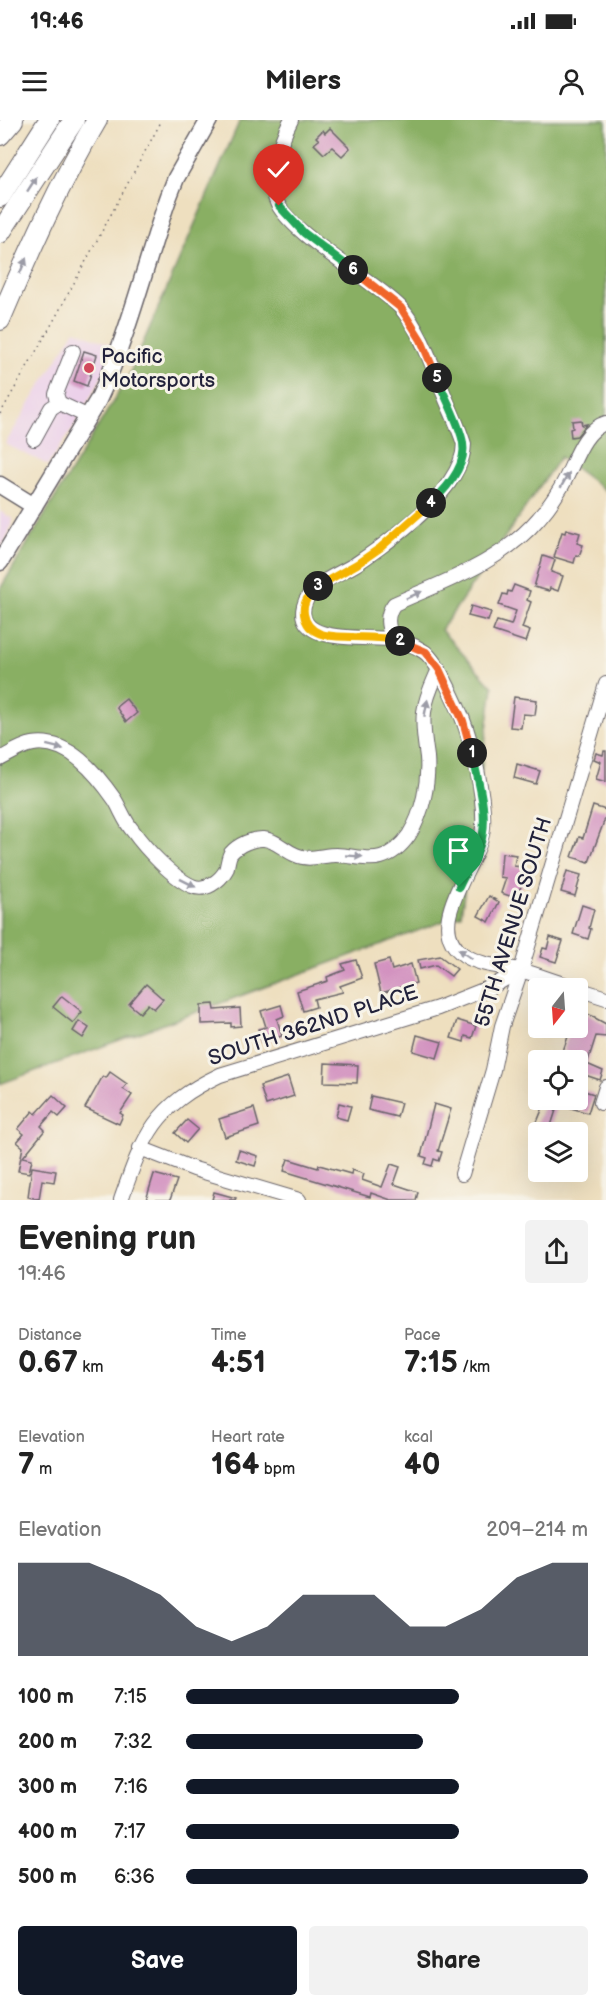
<!DOCTYPE html>
<meta charset="utf-8">
<style>
:root{--surface:#fff;--page:#f2f2f2;--text:#222;--muted:#767676;--accent:#111827}
body{margin:0;font-family:"Balsamiq Sans",sans-serif;background:var(--page);color:var(--text);height:100vh;display:flex;flex-direction:column;font-size:22px;white-space:nowrap}
*{box-sizing:border-box;margin:0}
p{font-size:20px;color:var(--muted)}
.icon{flex:none;width:33px;height:33px;fill:none;stroke:currentColor;stroke-width:2;stroke-linecap:round;stroke-linejoin:round}
.map{position:relative;height:1080px;overflow:hidden}
.drawer{display:flex;flex-direction:column;background:var(--surface);flex:1}
.drawer>*{flex:none}
.needle{width:39px;rotate:197deg}
.fabs{position:absolute;left:528px;top:858px;display:grid;gap:12px}
.fabs a{display:grid;place-items:center;width:60px;height:60px;border-radius:6px;background:var(--surface);box-shadow:0 6px 24px #0002;font-size:30px}
.pin{position:absolute;display:grid;place-items:center;width:51px;height:51px;color:#fff;margin:-62px -26px;border-radius:50% 50% 50% 0;rotate:-45deg;box-shadow:0 0 6px #0007}
.pin .icon{rotate:45deg}
.km{position:absolute;width:30px;height:30px;margin:-15px;border-radius:50%;background:#222;color:#fff;font-size:16px;line-height:30px;text-align:center}
.round{display:grid;place-items:center;flex:none;width:63px;height:63px;border-radius:6px;background:var(--page)}
.summary{display:flex;align-items:center;justify-content:space-between;height:102px;padding:0 18px}
h1{font-size:33px;font-weight:700;line-height:45px}
.metrics{display:grid;grid-template-columns:repeat(3,1fr);gap:9px;height:102px;padding:6px 18px}
.metrics div{display:grid;align-content:center}
.metrics b{font-size:30px;font-weight:700}
.metrics small{font-size:16px;font-weight:400}
.metrics p{font-size:16px}
.chart{height:168px;padding:12px 18px}
.chart p{display:flex;justify-content:space-between}
.chart svg{width:100%;height:108px;margin-top:6px;fill:var(--accent);opacity:.7}
.action{display:flex;gap:12px;margin-top:auto;padding:12px 18px}
.action a{flex:1;height:69px;border-radius:6px;background:var(--accent);color:#fff;font-size:24px;font-weight:700;line-height:69px;text-align:center}
.action a+a{background:var(--page);color:var(--text)}
ul{padding:0 18px;list-style:none;font-size:20px}
li{display:grid;grid-template-columns:96px 72px 1fr;align-items:center;height:45px}
li i{height:15px;border-radius:8px;background:var(--accent)}
.status{display:flex;justify-content:space-between;align-items:center;height:42px;padding:0 30px;background:var(--surface);direction:ltr}
.status svg{height:16px;fill:currentColor}
header{display:flex;justify-content:space-between;align-items:center;height:78px;padding:0 18px;background:var(--surface);font-size:27px;font-weight:700}
.map>svg:first-child{display:block}
.built{fill:#ecd1ea}
.forest{fill:#89af64;stroke:#566850;stroke-width:1.5}
.building{fill:#d290bf}
.lines{fill:none;stroke-linecap:round;stroke-linejoin:round}
.minor-casing{stroke:#696469;stroke-width:16}
.major-casing{stroke:#696469;stroke-width:19}
.highway-casing{stroke:#696469;stroke-width:22}
.path{stroke:#696469;stroke-width:1.5;stroke-dasharray:1.5 4.5;stroke-linecap:butt}
.minor{stroke:#fff;stroke-width:14}
.major{stroke:#fff;stroke-width:16}
.highway{stroke:#fff;stroke-width:20}
.oneway{fill:#9c9ca7}
.split-1-casing{stroke:#fff;stroke-width:12}
.split-2-casing{stroke:#fff;stroke-width:12}
.split-3-casing{stroke:#fff;stroke-width:12}
.split-4-casing{stroke:#fff;stroke-width:12}
.split-5-casing{stroke:#fff;stroke-width:12}
.split-6-casing{stroke:#fff;stroke-width:12}
.split-7-casing{stroke:#fff;stroke-width:12}
.split-1{stroke:#22a559;stroke-width:8}
.split-2{stroke:#f0652b;stroke-width:8}
.split-3{stroke:#f5b400;stroke-width:8}
.split-4{stroke:#f5b400;stroke-width:8}
.split-5{stroke:#22a559;stroke-width:8}
.split-6{stroke:#f0652b;stroke-width:8}
.split-7{stroke:#22a559;stroke-width:8}
.poi-dot{fill:#d1495b;stroke:#f7f3e8;stroke-width:2}
.labels{text-anchor:middle;stroke-width:6;stroke-linejoin:round;paint-order:stroke}
.poi-label{font-size:21px;fill:#22223b;stroke:#f7f3e8;text-anchor:start}
.street-label{font-size:21px;fill:#22223b;stroke:#f7f3e8}
</style>
<div class="status"><b>19:46</b><svg viewBox="0 0 49 12"><path d="M0 12V9h3v3zM5 12V6h3v6zM10 12V3h3v9zM15 12V0h3v12zM26 1h20v11H26zM47 4h2v5h-2z"/></svg></div>
<header><svg class="icon" aria-label="menu" viewBox="0 0 24 24"><path d="M4 6h16M4 12h16M4 18h16"/></svg>Milers<svg class="icon" aria-label="person" viewBox="0 0 24 24"><circle cx="12" cy="8" r="4"/><path d="M4 21q1-7 8-7t8 7"/></svg></header>
<div class="map">
<svg width="606" height="1080" viewBox="0 0 606 1080">
<rect width="100%" height="100%" fill="#f7f3e8"/>
<filter id="ink" filterUnits="userSpaceOnUse"><feTurbulence type="fractalNoise" baseFrequency=".0167" numOctaves="2"/><feDisplacementMap in="SourceGraphic" scale="12" xChannelSelector="R" yChannelSelector="G"/><feConvolveMatrix kernelMatrix="1 2 1 2 8 2 1 2 1" color-interpolation-filters="sRGB"/></filter>
<filter id="wash" filterUnits="userSpaceOnUse"><feTurbulence type="fractalNoise" baseFrequency=".008" numOctaves="4" result="noise"/><feDisplacementMap in="SourceGraphic" scale="24" xChannelSelector="R" yChannelSelector="G"/><feGaussianBlur stdDeviation="1.35" result="paint"/><feColorMatrix in="noise" values="0 0 0 0 0 0 0 0 0 0 0 0 0 0 0 0 0 1.4 0 .05"/><feComposite in="paint" operator="in"/></filter>
<g filter="url(#wash)">
<rect width="100%" height="100%" fill="#eedfbf"/>
<g class="built">
<polygon points="75,210 114,226 104,253 73,308 48,345 5,324"/>
<polygon points="0,391 13,399 8,416 0,430"/>
</g>
<polygon class="forest" points="240,0 606,0 606,371 560,337 441,510 493,567 461,795 0,964 0,469 129,255"/>
<g id="blocks">
<g class="building">
<polygon points="330,8 350,28 342,36 332,27 324,34 314,24 319,20 316,17 323,10 325,13"/>
<polygon points="84,231 97,235 87,266 74,261"/>
<polygon points="581,300 582,305 587,304 577,316 571,317 570,309 573,308 572,301"/>
<polygon points="566,409 580,413 577,423 583,425 579,436 576,435 574,443 554,437 562,412 565,413"/>
<polygon points="543,436 555,440 551,452 563,456 558,471 550,468 549,471 534,467"/>
<polygon points="514,465 530,471 527,480 531,482 522,508 530,511 526,522 493,511 497,501 511,505 516,491 499,485 503,474 507,475 508,471 511,472"/>
<polygon points="471,486 491,492 488,501 468,496"/>
<polygon points="514,577 537,580 535,595 523,594 521,608 510,607"/>
<polygon points="126,579 137,593 126,602 116,587"/>
<polygon points="604,631 606,631 606,662 596,659 601,642 594,639 596,633 603,635"/>
<polygon points="517,644 540,651 536,664 514,658"/>
<polygon points="593,686 606,690 606,696 589,742 572,737 579,717 583,718"/>
<polygon points="502,733 516,735 514,746 522,747 521,766 516,778 501,773 506,758 500,757"/>
<polygon points="567,751 581,755 575,776 561,772"/>
<polygon points="489,776 499,782 489,802 478,796"/>
<polygon points="582,785 594,789 589,808 591,809 588,819 573,814"/>
<polygon points="550,817 563,821 556,842 540,837 543,828 547,829"/>
<polygon points="440,836 457,849 451,856 436,845 420,849 418,840"/>
<polygon points="356,840 362,858 340,866 343,872 314,879 316,887 303,891 297,871 328,861 327,857 345,850 342,844"/>
<polygon points="389,840 392,850 411,844 416,863 381,873 374,844"/>
<polygon points="146,864 163,879 154,889 148,884 140,893 129,884"/>
<polygon points="62,876 82,892 73,903 53,887"/>
<polygon points="214,884 215,890 240,888 241,906 231,907 231,903 201,904 201,885"/>
<polygon points="281,885 284,896 277,899 282,916 262,922 258,909 266,907 261,891"/>
<polygon points="582,892 595,897 595,898 606,904 606,917 596,916 587,944 603,951 600,960 579,953 581,945 578,944 578,940 571,940 573,934 563,931 571,908 578,908 578,895 581,896"/>
<polygon points="457,900 476,906 472,918 465,916 464,922 451,918"/>
<polygon points="79,901 89,908 83,918 73,911"/>
<polygon points="417,915 442,922 437,938 413,931"/>
<polygon points="325,943 358,945 357,963 324,962"/>
<polygon points="110,952 127,964 123,969 132,975 120,993 123,995 119,1004 85,988 103,956 106,958"/>
<polygon points="288,957 294,976 266,985 260,966"/>
<polygon points="578,969 594,974 588,993 558,984 549,1012 533,1012 546,980 578,980"/>
<polygon points="53,975 67,988 59,997 53,992 41,1006 45,1010 23,1037 32,1039 29,1053 18,1051 23,1027 17,1022 24,1014 18,1009 33,991 36,994"/>
<polygon points="371,976 401,983 397,997 368,990"/>
<polygon points="339,983 351,986 347,1000 336,997"/>
<polygon points="434,984 451,989 438,1031 442,1032 439,1041 434,1039 432,1046 425,1044 427,1038 421,1036"/>
<polygon points="254,988 259,1006 225,1017 219,999"/>
<polygon points="187,1000 198,1009 186,1023 175,1013"/>
<polygon points="239,1030 258,1036 255,1046 236,1040"/>
<polygon points="288,1039 318,1048 319,1045 351,1054 352,1050 364,1054 362,1060 382,1067 391,1044 400,1047 394,1064 418,1072 416,1080 391,1080 371,1073 370,1077 284,1051"/>
<polygon points="32,1047 56,1051 54,1062 42,1060 39,1079 28,1077"/>
<polygon points="154,1054 177,1060 170,1080 146,1080"/>
<polygon points="214,1072 236,1078 235,1080 212,1080"/>
</g>
</g>
</g>
<g filter="url(#ink)">
<use href="#blocks" fill-opacity="0" stroke="#696469" stroke-width="1.5"/>
<g class="lines">
<defs>
<g id="minor">
<path d="M291,0C281,19 268,59 276,80C288,113 372,159 400,187C420,208 434,250 445,277C451,292 459,308 464,324C463,369 393,419 359,442C340,455 310,462 304,486C294,525 369,516 389,519C401,520 414,525 423,531C437,539 455,581 462,597C473,625 485,677 483,707C481,744 420,805 464,835C481,846 501,846 520,850C539,855 558,863 577,868"/>
<polyline points="59,283 56,274 73,231"/>
<polyline points="34,319 51,288 59,283 89,297"/>
<path d="M392,519C388,506 385,496 394,484C445,461 501,443 539,398C547,389 554,379 560,369C573,349 581,310 606,303"/>
<path d="M0,639C10,634 21,626 33,624C68,618 97,654 115,680C121,690 125,702 133,711C145,728 173,758 192,766C205,772 220,761 226,750C228,745 228,737 231,733C238,725 253,718 264,719C276,720 285,731 296,735C309,741 322,735 336,735C350,735 367,741 381,737C392,734 402,725 409,715C423,693 429,662 427,637C425,622 422,606 424,592C426,576 433,563 439,549"/>
<polyline points="578,869 606,878"/>
<polyline points="601,983 606,967"/>
<polyline points="140,1028 194,1049 299,1080"/>
<polyline points="462,1054 493,950 502,906 521,850 606,564"/>
<path d="M121,1080C144,1014 155,986 220,955L438,888L491,867L521,850"/>
</g>
<g id="major">
<polyline points="0,365 34,386"/>
<path d="M0,442L98,280C129,215 145,144 169,76L176,58L209,0"/>
</g>
<g id="highway">
<polyline points="0,15 13,0"/>
<polyline points="0,77 49,0"/>
<polyline points="0,113 74,0"/>
<path d="M0,200C29,132 59,64 97,0"/>
</g>
</defs>
<use href="#minor" class="minor-casing"/>
<use href="#major" class="major-casing"/>
<use href="#highway" class="highway-casing"/>
<polyline class="path" points="0,294 53,202 162,0"/>
<use href="#minor" class="minor"/>
<use href="#major" class="major"/>
<use href="#highway" class="highway"/>
</g>
<defs><path id="oneway-solid" d="M-6-.8H1V-3.2L6.5 0L1 3.2V.8H-6Z" transform="scale(1.5)"/></defs>
<g class="oneway">
<use href="#oneway-solid" transform="translate(32 64) rotate(-57)"/>
<use href="#oneway-solid" transform="translate(23 146) rotate(-67)"/>
<use href="#oneway-solid" transform="translate(565 360) rotate(-60)"/>
<use href="#oneway-solid" transform="translate(414 475) rotate(-24)"/>
<use href="#oneway-solid" transform="translate(426 588) rotate(-79)"/>
<use href="#oneway-solid" transform="translate(55 627) rotate(14)"/>
<use href="#oneway-solid" transform="translate(354 736) rotate(4)"/>
<use href="#oneway-solid" transform="translate(188 763) rotate(27)"/>
<use href="#oneway-solid" transform="translate(465 834) rotate(-146)"/>
</g>
</g>
<g class="lines" filter="url(#ink)">
<defs>
<path id="split-1" d="M459,767C465,753 474,740 480,725C490,697 478,661 472,633"/>
<polyline id="split-2" points="400,521 426,532 439,549 463,601 472,633"/>
<path id="split-3" d="M318,466C310,472 302,483 304,494C308,519 335,516 354,517C367,517 379,518 392,519L400,521"/>
<polyline id="split-4" points="318,466 357,444 380,428 431,383"/>
<path id="split-5" d="M431,383C446,369 467,346 463,323C461,307 444,275 437,258"/>
<polyline id="split-6" points="353,150 401,188 421,220 437,258"/>
<polyline id="split-7" points="279,86 304,113 353,150"/>
</defs>
<use href="#split-1" class="split-1-casing"/>
<use href="#split-2" class="split-2-casing"/>
<use href="#split-3" class="split-3-casing"/>
<use href="#split-4" class="split-4-casing"/>
<use href="#split-5" class="split-5-casing"/>
<use href="#split-6" class="split-6-casing"/>
<use href="#split-7" class="split-7-casing"/>
<use href="#split-1" class="split-1"/>
<use href="#split-2" class="split-2"/>
<use href="#split-3" class="split-3"/>
<use href="#split-4" class="split-4"/>
<use href="#split-5" class="split-5"/>
<use href="#split-6" class="split-6"/>
<use href="#split-7" class="split-7"/>
</g>
<circle class="poi-dot" cx="89" cy="248" r="6"/>
<g class="labels">
<g class="poi-label">
<text x="101" y="243">Pacific<tspan x="101" dy="24">Motorsports</tspan></text>
</g>
<g class="street-label">
<text transform="translate(513 802) rotate(-73)" y="7">55TH AVENUE SOUTH</text>
<text transform="translate(313 905) rotate(-18)" y="7">SOUTH 362ND PLACE</text>
</g>
</g>
</svg>
<div class="fabs">
<a><svg class="needle" viewBox="-14 -14 28 28"><path d="M0-13l5 13h-10z" fill="#e53935"/><path d="M0 13l5-13h-10z" fill="#767676"/></svg></a>
<a><svg class="icon" aria-label="locate" viewBox="0 0 24 24"><circle cx="12" cy="12" r="6"/><path d="M12 2v4M12 18v4M2 12h4M18 12h4"/></svg></a>
<a><svg class="icon" aria-label="layers" viewBox="0 0 24 24"><path d="M12 4l9 5-9 5-9-5zM3 14l9 5 9-5"/></svg></a>
</div>
<div class="pin" style="left:459px;top:767px;background:#1e9e55"><svg class="icon" aria-label="arrive" viewBox="0 0 24 24"><path d="M6 21V4h12l-3 4 3 4H6"/></svg></div>
<div class="pin" style="left:279px;top:86px;background:#d93025"><svg class="icon" aria-label="check" viewBox="0 0 24 24"><path d="M5 12l5 5 9-10"/></svg></div>
<b class="km" style="left:472px;top:633px">1</b>
<b class="km" style="left:400px;top:521px">2</b>
<b class="km" style="left:318px;top:466px">3</b>
<b class="km" style="left:431px;top:383px">4</b>
<b class="km" style="left:437px;top:258px">5</b>
<b class="km" style="left:353px;top:150px">6</b>
</div>
<section class="drawer">
<div class="summary"><div><h1>Evening run</h1><p>19:46</p></div><a class="round"><svg class="icon" aria-label="share" viewBox="0 0 24 24"><path d="M12 15V3M7 8l5-5 5 5M5 13v7h14v-7"/></svg></a></div>
<div class="metrics">
<div><p>Distance</p><b>0.67<small> km</small></b></div>
<div><p>Time</p><b>4:51</b></div>
<div><p>Pace</p><b>7:15<small> /km</small></b></div>
</div>
<div class="metrics">
<div><p>Elevation</p><b>7<small> m</small></b></div>
<div><p>Heart rate</p><b>164<small> bpm</small></b></div>
<div><p>kcal</p><b>40</b></div>
</div>
<div class="chart"><p><span>Elevation</span>209–214 m</p>
<svg viewBox="0 0 160 44" preserveAspectRatio="none"><path d="M0 44V6L10 6L20 6L30 12L40 19L50 32L60 38L70 32L80 19L90 19L100 19L110 32L120 32L130 25L140 12L150 6L160 6V44z"/></svg>
</div>
<ul>
<li><b>100 m</b>7:15<i style="width:68%"></i></li>
<li><b>200 m</b>7:32<i style="width:59%"></i></li>
<li><b>300 m</b>7:16<i style="width:68%"></i></li>
<li><b>400 m</b>7:17<i style="width:68%"></i></li>
<li><b>500 m</b>6:36<i style="width:100%"></i></li>
</ul>
<div class="action"><a>Save</a><a>Share</a></div>
</section>
